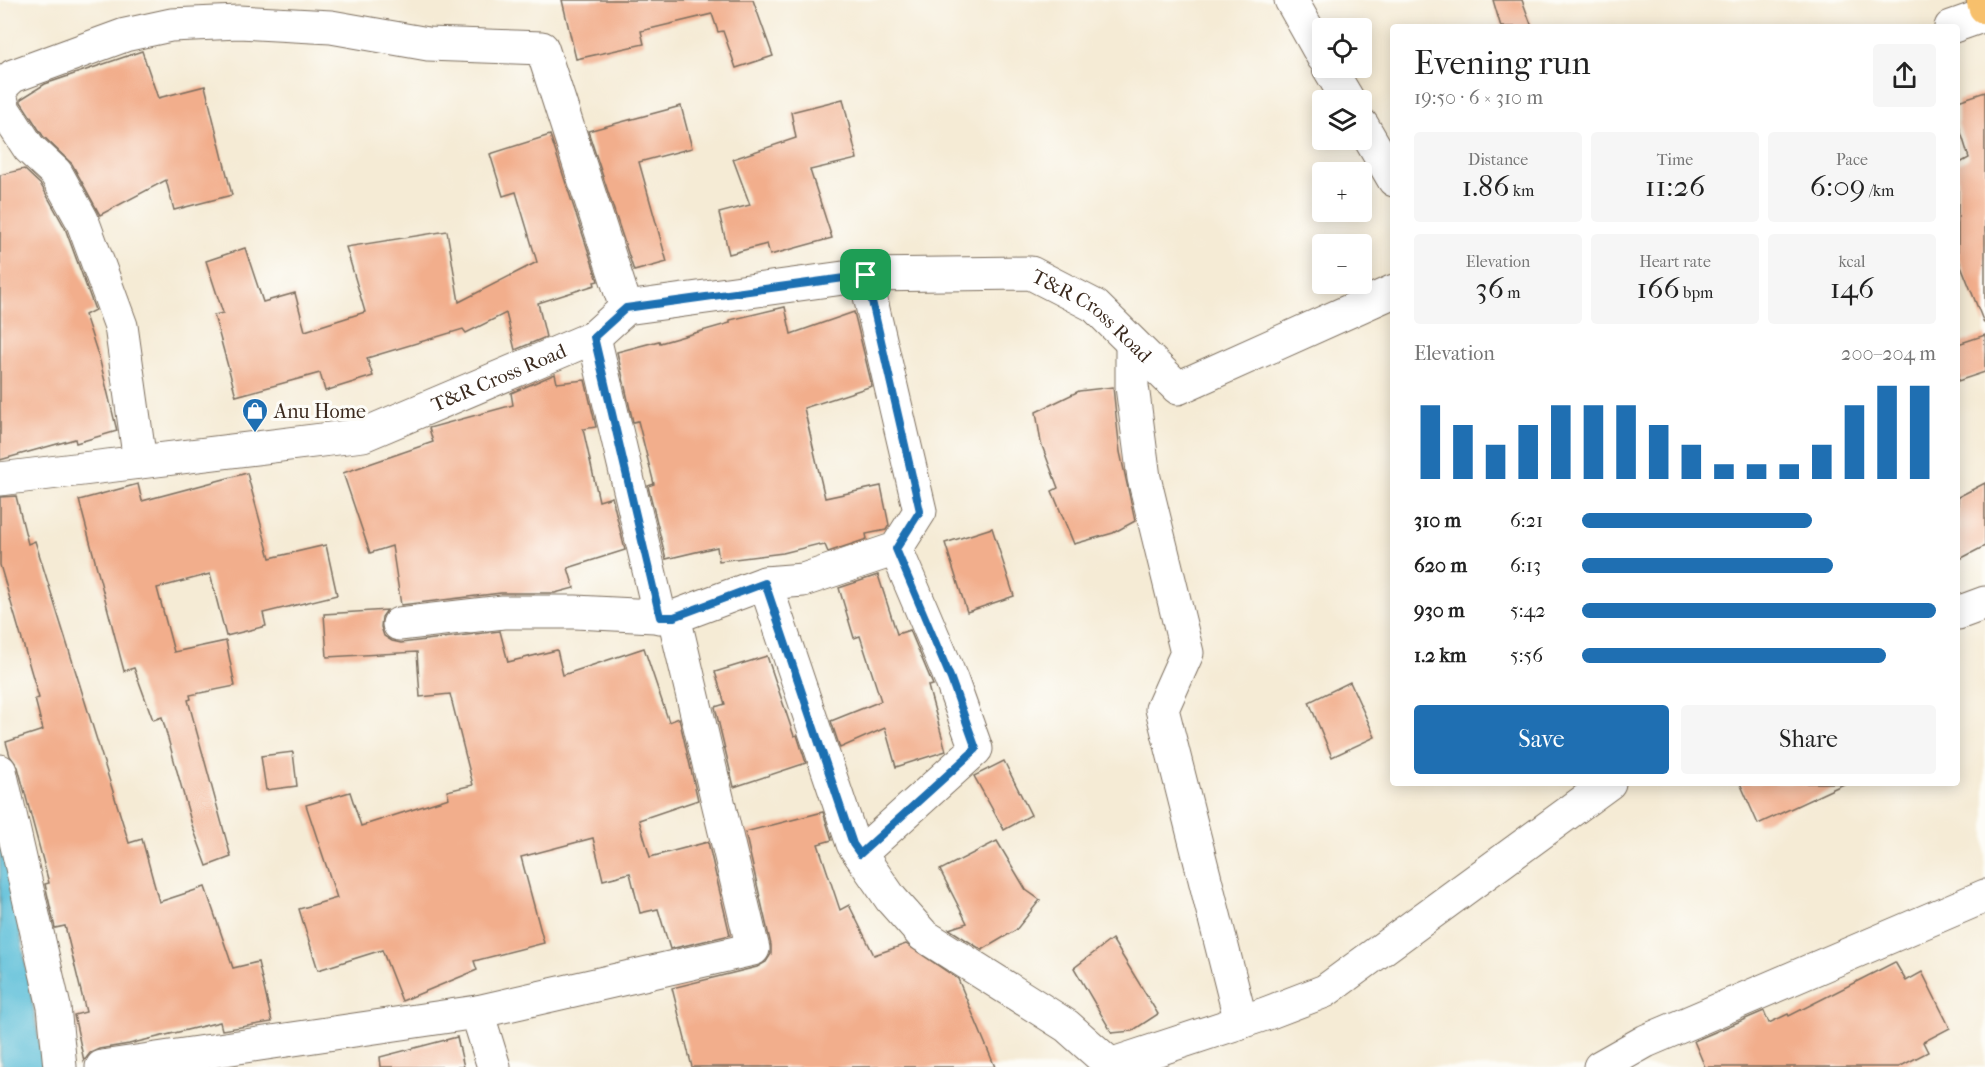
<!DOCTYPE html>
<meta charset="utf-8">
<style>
:root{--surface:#fff;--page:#f6f6f6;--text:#222;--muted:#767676;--accent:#1f6fb2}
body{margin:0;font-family:"IM FELL French Canon",serif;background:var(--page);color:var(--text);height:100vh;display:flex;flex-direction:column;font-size:22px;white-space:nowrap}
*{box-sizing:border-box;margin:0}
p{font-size:20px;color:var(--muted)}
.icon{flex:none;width:33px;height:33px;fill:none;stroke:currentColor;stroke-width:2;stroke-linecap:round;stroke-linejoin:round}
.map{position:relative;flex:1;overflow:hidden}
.drawer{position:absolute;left:1390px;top:24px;width:570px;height:762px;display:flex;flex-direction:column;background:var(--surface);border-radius:6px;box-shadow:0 3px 15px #0003}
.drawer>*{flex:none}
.buttons{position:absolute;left:1312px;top:18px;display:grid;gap:12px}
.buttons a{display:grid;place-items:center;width:60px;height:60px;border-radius:6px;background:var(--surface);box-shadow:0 3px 15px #0003;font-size:30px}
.pin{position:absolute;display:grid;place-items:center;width:51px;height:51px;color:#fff;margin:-26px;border-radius:12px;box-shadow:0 3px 9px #0006}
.round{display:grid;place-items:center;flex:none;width:63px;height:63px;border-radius:6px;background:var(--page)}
.overview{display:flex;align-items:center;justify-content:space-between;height:102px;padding:0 24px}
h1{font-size:33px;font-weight:600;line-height:45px}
.metrics{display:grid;grid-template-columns:repeat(3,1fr);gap:9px;height:102px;padding:6px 24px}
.metrics div{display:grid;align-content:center;border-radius:6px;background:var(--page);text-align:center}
.metrics b{font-size:30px;font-weight:600}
.metrics small{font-size:16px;font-weight:400}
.metrics p{font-size:16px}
.chart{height:168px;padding:12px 24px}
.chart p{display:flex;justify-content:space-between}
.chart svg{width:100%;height:108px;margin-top:6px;stroke:var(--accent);stroke-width:6}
.button{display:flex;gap:12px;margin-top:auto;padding:12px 24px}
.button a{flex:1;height:69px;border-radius:6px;background:var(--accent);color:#fff;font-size:24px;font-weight:600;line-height:69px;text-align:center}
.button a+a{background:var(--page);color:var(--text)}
ul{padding:0 24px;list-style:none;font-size:20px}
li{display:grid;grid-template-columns:96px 72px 1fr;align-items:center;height:45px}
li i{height:15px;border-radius:8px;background:var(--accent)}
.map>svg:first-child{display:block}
.water{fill:#5abed8;stroke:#4a747b;stroke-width:1.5}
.building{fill:#f2ae8c}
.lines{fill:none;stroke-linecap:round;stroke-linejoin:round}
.street-casing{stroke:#7c6e5e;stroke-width:35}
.primary-casing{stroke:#7c6e5e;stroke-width:35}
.street{stroke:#fff;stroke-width:33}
.primary{stroke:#f7c06c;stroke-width:33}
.route-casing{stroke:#fff;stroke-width:12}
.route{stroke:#1f6fb2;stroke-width:8}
.labels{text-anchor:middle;stroke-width:6;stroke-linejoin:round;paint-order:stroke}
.street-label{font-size:20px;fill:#3b2a1e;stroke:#fdfcf7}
.poi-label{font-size:20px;fill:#3b2a1e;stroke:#fdfcf7;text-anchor:start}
</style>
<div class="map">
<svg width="1985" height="1067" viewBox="0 0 1985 1067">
<rect width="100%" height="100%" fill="#fdfcf7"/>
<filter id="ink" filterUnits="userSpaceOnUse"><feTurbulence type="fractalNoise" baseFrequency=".0167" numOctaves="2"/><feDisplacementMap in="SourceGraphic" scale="12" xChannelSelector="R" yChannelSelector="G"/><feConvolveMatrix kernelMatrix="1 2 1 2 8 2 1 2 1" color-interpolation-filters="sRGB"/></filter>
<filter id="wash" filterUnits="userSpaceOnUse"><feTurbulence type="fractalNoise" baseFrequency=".008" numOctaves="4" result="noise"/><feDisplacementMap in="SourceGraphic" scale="24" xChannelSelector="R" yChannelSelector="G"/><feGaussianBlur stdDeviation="1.35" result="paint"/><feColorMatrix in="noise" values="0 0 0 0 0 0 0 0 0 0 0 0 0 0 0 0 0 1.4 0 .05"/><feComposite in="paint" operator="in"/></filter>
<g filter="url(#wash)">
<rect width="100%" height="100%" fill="#f5ebd5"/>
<polygon class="water" points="0,824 4,840 44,1067 2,1067 0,1056"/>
<g id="blocks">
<g class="building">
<polygon points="562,0 753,0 773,56 736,68 723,31 718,32 712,14 641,31 644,44 576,59"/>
<polygon points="1493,0 1522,0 1532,27 1501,27"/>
<polygon points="142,51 158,98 205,86 232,195 174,210 166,180 100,215 72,164 43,136 21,102 21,99 45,84"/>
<polygon points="1985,92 1985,323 1984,323 1958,258 1958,164 1969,158 1958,123 1958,101"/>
<polygon points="843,99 857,159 810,170 832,238 770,255 767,244 729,254 719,213 750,205 733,159 796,138 791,112"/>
<polygon points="681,106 692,148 639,162 667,262 634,271 588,131"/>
<polygon points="550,135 598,281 594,282 595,285 538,303 546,337 515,350 506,313 466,333 463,329 367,358 373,376 325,391 320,373 236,396 214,315 223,313 206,261 245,248 263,302 295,293 305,331 365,312 346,247 447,231 459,302 537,262 516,192 503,196 490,154"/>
<polygon points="24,169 41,185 65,228 95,310 85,315 100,361 117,431 76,443 75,439 0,460 0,175"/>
<polygon points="785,307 791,334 854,312 872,386 804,408 825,498 881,486 889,525 886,530 866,534 867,539 828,552 825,545 820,546 819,544 783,553 719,561 717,547 666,559 648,486 654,484 638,421 633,422 617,352 659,341 660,343 730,323 730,320"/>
<polygon points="1985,335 1985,372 1958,381 1958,344"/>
<polygon points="555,374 557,383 585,380 596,427 583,429 599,501 612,497 625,550 568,568 574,588 555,593 501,593 401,605 392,546 370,553 343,473 433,442 429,428 513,405 511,393"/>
<polygon points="1113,387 1120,452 1135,521 1113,533 1074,544 1052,491 1058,488 1041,443 1036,412 1079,391"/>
<polygon points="247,473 270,558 326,545 337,595 263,613 266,626 226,636 210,574 157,588 174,652 226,641 235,686 190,695 191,699 188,700 231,857 207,866 192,825 162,717 153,720 134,668 124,671 79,500 138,484 142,501"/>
<polygon points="1985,483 1985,546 1958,560 1958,497"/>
<polygon points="16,496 28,544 35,541 129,843 142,839 159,902 205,887 233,968 258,962 272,1022 222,1030 220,1022 129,1044 99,1049 90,1053 84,1061 74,1015 86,1012 65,926 55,928 45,884 49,883 18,767 10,756 6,742 43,730 35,699 39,698 0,565 0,497"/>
<polygon points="992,528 1014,596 967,612 945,543"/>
<polygon points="878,575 897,634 910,630 933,685 928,686 946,751 896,767 885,728 840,748 831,721 881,701 860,636 854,638 839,588"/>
<polygon points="387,610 382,617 381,627 384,636 392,641 401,643 500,631 508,662 557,650 563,675 644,648 669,722 679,718 698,800 639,820 650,857 708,842 730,935 670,949 658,909 640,913 630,873 603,880 593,838 521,857 544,943 474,961 477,970 402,1001 382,950 318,970 299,909 337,898 306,805 350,792 361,826 449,798 447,791 473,785 450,694 420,697 417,652 327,657 324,614"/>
<polygon points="767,656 794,736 797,735 806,763 734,787 715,707 725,704 715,672"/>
<polygon points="1350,682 1375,737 1332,757 1309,702"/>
<polygon points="293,752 297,786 266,790 261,756"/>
<polygon points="1004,761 1031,815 1004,830 974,776"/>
<polygon points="1740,783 1846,783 1758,824"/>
<polygon points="823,812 832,840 818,844 840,910 849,905 874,955 906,944 958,979 995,1067 692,1067 672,988 757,967 766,962 771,954 771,945 745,832"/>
<polygon points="997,841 1026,890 1040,900 1016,930 982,950 949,929 967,923 940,870"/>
<polygon points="1112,939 1158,1014 1132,1031 1112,1033 1074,968"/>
<polygon points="1895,962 1906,981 1922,972 1950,1028 1923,1042 1928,1052 1899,1067 1705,1067 1694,1041 1764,1011 1769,1023 1788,1014 1789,1016"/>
<polygon points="457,1037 464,1067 381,1067 380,1057"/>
</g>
</g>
</g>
<g filter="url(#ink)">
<use href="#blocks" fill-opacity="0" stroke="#7c6e5e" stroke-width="1.5"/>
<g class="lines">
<defs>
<g id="street">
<polyline points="1291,0 1323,57"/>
<polyline points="1951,27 1985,15"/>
<polyline points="1329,68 1348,100"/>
<polyline points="0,88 13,76 125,35 171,25 239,22 331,27 428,44 542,48 626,308"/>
<polyline points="0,94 4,110 29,148 56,173 82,220 121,326 140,462"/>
<polyline points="1362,125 1394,180"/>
<polyline points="594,337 660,617"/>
<polyline points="1132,343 1132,386 1144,478 1187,653 1162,709 1241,1022"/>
<path id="s1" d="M0,479L363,435L594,337L626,308L865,275L1031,273L1095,306L1178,388L1394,291"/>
<polyline points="765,583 853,844 891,899 923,935 1067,1026 1113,1067"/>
<polyline points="1958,613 1985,603"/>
<polyline points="399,624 503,612 575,612 674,617 765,583 803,580 896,549 920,511 865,275"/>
<polyline points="0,771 54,1007 60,1067"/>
<polyline points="860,854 976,749 951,679 896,549"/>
<polyline points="477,1012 494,1067"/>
<polyline points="1110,1065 1265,1014 1325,991 1609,783"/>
<polyline points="102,1067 477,1012 753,949 674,617"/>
<polyline points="1600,1067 1646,1041 1985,896"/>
</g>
<polyline id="primary" points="1983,0 1985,7"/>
</defs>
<use href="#street" class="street-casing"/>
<use href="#primary" class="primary-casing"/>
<use href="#street" class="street"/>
<use href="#primary" class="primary"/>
</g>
</g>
<g class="lines" filter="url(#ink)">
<defs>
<polygon id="route" points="866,275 920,511 896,549 951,679 976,749 860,854 853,844 765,583 674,617 660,617 594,337 626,308"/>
</defs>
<use href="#route" class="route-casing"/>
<use href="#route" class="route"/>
</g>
<defs>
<symbol id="shop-pin" viewBox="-11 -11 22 30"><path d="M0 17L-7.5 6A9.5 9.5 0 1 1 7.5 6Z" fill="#1f6fb2" stroke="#fdfcf7"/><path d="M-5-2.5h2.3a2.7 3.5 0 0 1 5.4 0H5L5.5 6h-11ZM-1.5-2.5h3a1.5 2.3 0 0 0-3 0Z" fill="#fff"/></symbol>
</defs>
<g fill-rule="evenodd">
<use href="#shop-pin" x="240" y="396" width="30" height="40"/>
</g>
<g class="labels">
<g class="street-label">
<text dy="7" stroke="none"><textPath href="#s1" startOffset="1142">T&amp;R Cross Road</textPath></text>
<text dy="7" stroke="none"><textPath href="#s1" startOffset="513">T&amp;R Cross Road</textPath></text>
</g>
<g class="poi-label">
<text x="274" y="418">Anu Home</text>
</g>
</g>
</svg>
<div class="buttons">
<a><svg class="icon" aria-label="locate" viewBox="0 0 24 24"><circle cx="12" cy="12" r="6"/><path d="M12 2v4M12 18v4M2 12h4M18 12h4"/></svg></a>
<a><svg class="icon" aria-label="layers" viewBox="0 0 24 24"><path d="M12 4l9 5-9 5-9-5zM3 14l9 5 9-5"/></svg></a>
<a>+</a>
<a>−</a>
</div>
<div class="pin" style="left:866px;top:275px;background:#1e9e55"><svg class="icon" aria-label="arrive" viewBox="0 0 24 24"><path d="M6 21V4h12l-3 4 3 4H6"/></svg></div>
<section class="drawer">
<div class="overview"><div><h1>Evening run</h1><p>19:50 · 6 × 310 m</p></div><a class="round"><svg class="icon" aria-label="share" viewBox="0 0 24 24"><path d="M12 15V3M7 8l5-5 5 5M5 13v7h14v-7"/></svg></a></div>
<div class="metrics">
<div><p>Distance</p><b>1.86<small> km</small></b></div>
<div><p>Time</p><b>11:26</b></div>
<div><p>Pace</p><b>6:09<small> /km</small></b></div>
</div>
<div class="metrics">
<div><p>Elevation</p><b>36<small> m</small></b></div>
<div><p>Heart rate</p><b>166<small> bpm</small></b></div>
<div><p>kcal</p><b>146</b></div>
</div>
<div class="chart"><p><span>Elevation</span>200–204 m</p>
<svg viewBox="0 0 160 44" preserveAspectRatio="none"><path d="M5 44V14M15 44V22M25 44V30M35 44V22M45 44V14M55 44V14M65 44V14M75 44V22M85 44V30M95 44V38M105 44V38M115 44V38M125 44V30M135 44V14M145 44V6M155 44V6"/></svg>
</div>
<ul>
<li><b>310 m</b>6:21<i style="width:65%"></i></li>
<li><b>620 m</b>6:13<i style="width:71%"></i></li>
<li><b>930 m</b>5:42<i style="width:100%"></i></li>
<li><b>1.2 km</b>5:56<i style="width:86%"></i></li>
</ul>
<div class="button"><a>Save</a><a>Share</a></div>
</section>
</div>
